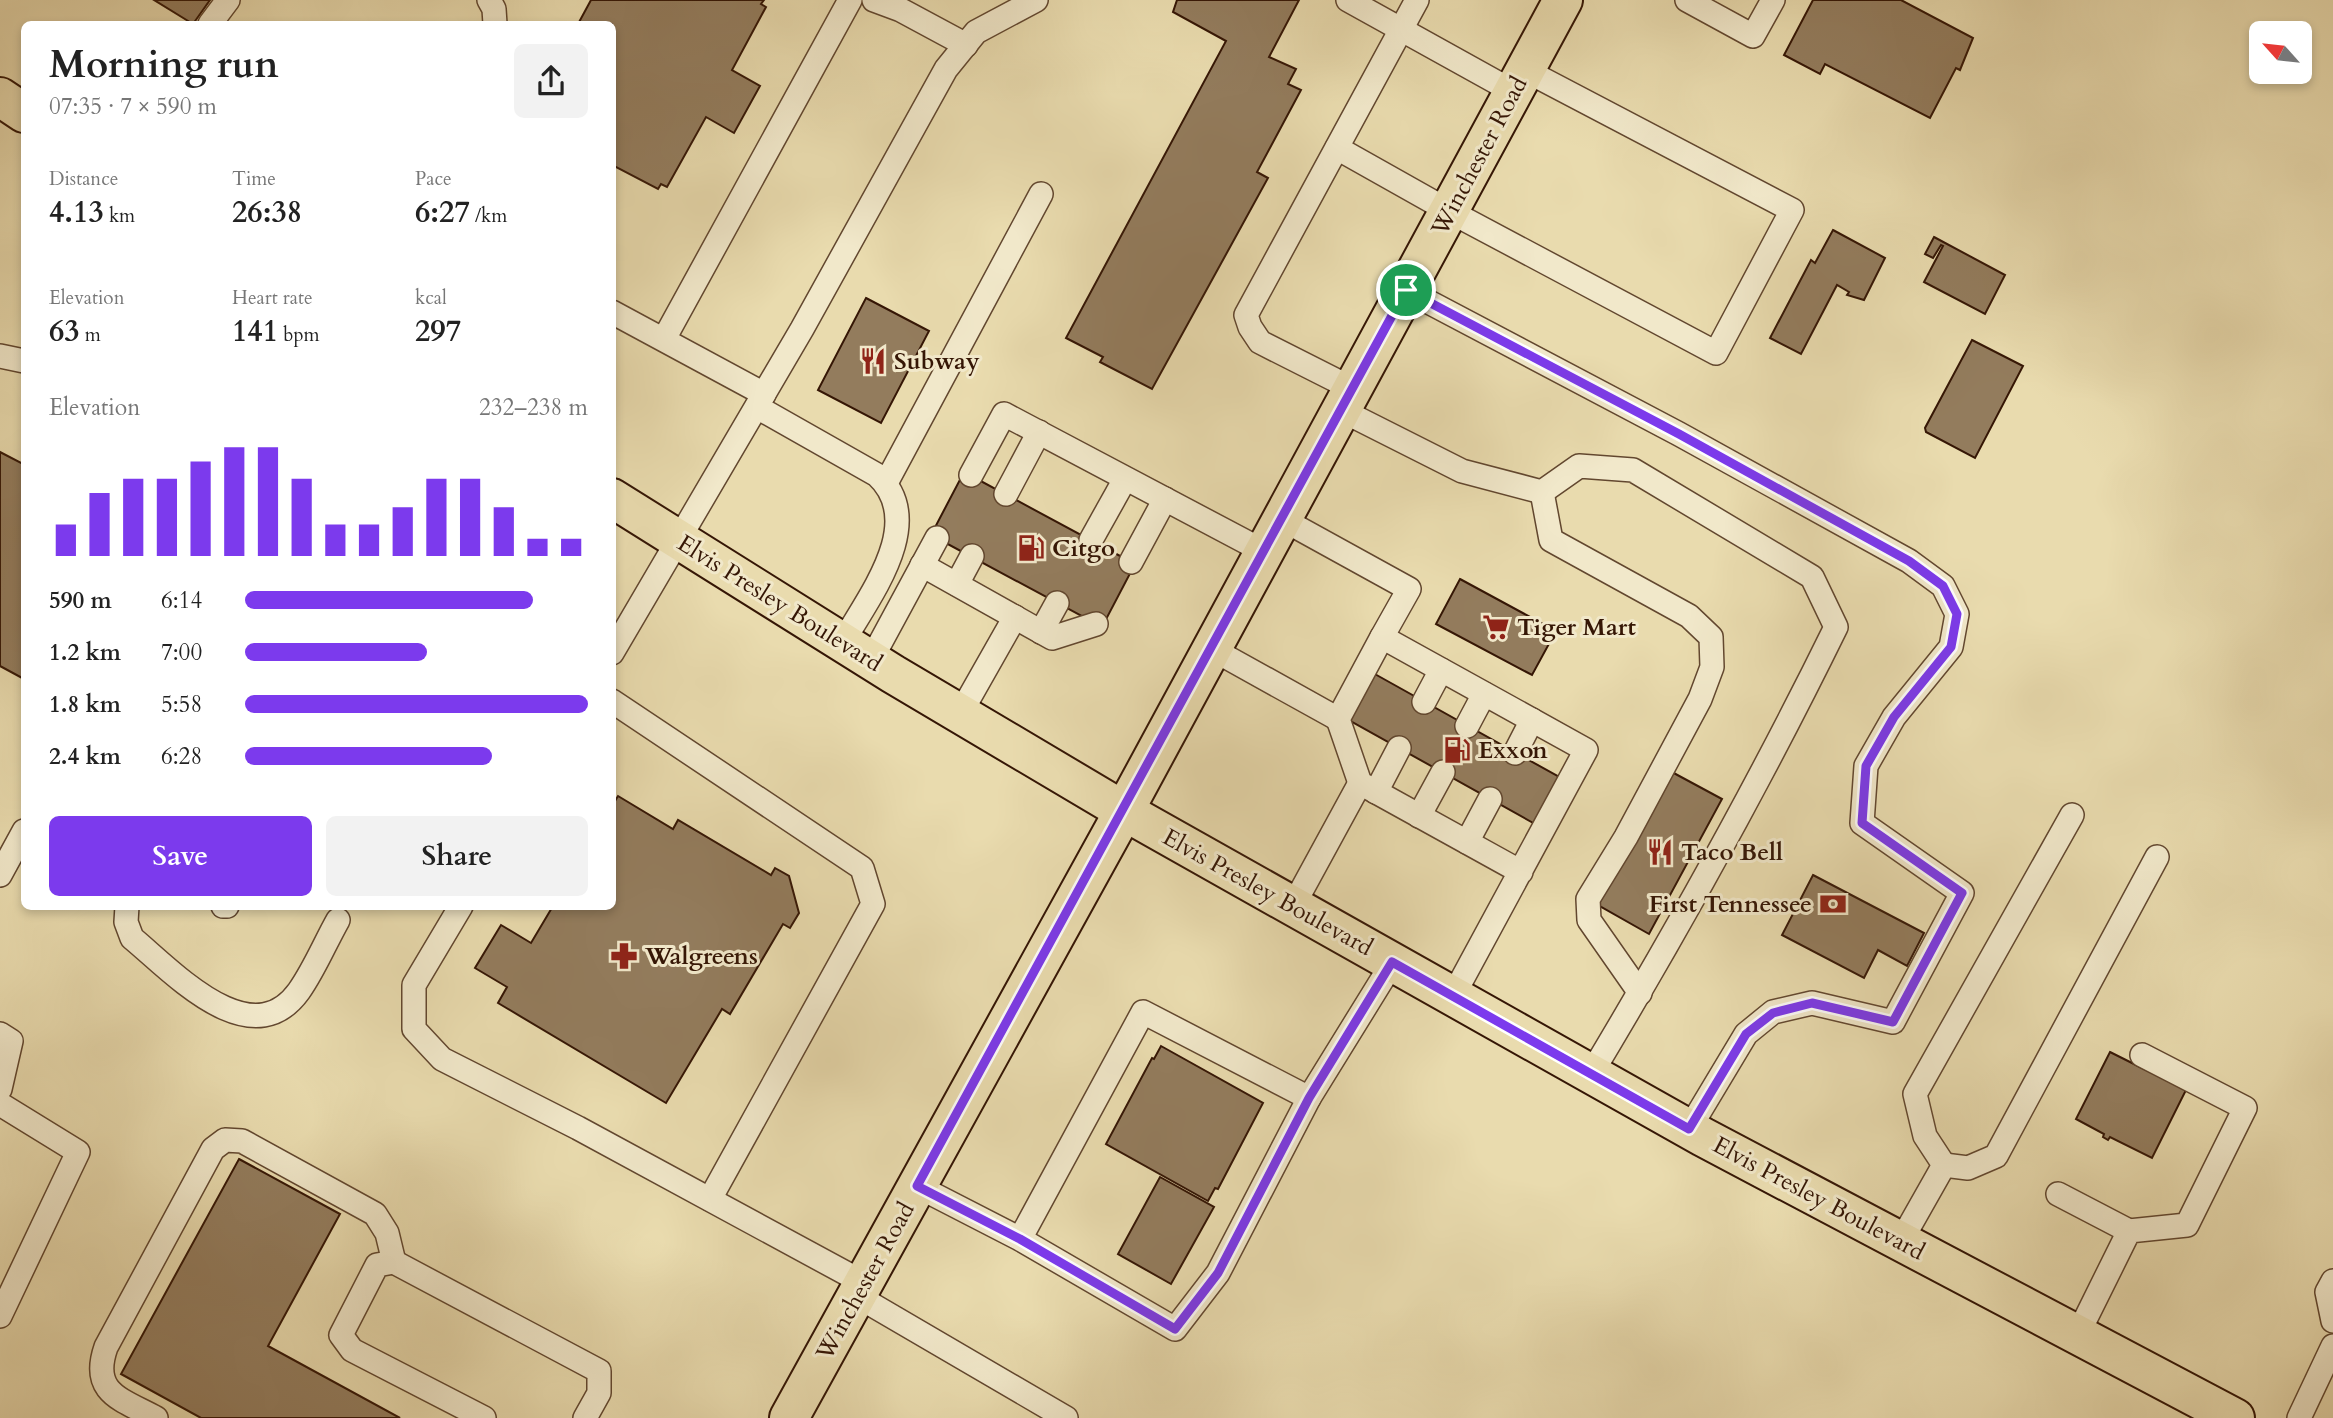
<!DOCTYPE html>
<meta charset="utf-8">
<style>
:root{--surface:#fff;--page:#f2f2f2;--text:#222;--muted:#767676;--accent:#7c3aed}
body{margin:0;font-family:Cardo,serif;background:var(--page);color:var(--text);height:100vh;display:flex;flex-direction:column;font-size:26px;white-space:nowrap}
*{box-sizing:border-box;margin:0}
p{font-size:23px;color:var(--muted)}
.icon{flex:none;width:38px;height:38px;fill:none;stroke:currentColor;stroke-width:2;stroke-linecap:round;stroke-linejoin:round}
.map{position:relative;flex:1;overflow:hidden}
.panel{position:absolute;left:21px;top:21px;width:595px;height:889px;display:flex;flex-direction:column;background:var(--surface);border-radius:10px;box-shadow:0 4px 10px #0003}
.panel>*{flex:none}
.needle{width:46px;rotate:297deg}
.controls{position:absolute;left:2249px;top:21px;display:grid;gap:14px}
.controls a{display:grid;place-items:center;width:63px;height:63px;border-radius:10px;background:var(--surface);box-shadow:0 4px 10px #0003;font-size:35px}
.pin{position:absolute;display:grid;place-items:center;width:60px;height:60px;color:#fff;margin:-30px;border:4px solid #fff;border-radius:50%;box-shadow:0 2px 7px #0007}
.round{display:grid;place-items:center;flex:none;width:74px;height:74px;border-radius:10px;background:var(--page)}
.head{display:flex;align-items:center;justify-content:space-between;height:119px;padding:0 28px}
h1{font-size:38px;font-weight:600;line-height:52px}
.metrics{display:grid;grid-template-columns:repeat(3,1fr);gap:10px;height:119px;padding:7px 28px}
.metrics div{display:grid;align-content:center}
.metrics b{font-size:30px;font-weight:600}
.metrics small{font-size:19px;font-weight:400}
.metrics p{font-size:19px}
.chart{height:196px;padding:14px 28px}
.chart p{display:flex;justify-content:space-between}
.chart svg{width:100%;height:126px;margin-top:7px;stroke:var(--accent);stroke-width:6}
.action{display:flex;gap:14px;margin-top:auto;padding:14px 28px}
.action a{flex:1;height:80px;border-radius:10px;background:var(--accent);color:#fff;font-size:28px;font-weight:600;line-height:80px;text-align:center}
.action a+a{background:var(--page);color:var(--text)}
ul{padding:0 28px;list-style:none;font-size:23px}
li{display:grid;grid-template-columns:112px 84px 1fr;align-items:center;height:52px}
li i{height:18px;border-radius:9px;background:var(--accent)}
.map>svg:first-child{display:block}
.building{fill:#937c5d;stroke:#351605;stroke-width:2}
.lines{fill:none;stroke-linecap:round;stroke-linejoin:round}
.service-casing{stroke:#62472f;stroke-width:26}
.primary-casing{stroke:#351605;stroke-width:42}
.service{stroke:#f1e8ca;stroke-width:23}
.primary{stroke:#e9dbae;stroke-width:38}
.route-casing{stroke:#fff;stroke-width:14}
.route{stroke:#7c3aed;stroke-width:9}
.labels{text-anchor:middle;stroke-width:6;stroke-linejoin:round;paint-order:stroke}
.street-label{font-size:24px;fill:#351605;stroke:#f1e8ca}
.poi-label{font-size:24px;font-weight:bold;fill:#351605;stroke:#f1e8ca;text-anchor:start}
</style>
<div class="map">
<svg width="2333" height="1418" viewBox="0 0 2333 1418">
<rect width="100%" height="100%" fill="#e9dbae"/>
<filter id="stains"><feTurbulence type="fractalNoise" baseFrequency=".00286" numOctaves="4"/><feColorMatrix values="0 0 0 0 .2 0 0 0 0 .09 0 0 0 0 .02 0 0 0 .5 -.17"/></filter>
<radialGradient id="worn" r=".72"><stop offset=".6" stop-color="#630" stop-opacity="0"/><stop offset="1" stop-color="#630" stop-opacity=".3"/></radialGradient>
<g class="building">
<polygon points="154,0 210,0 193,24"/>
<polygon points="591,0 764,0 761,4 766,7 732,70 760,86 734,133 706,117 667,187 661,184 658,189 612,165 612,24 578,24"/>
<polygon points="1177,0 1299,0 1269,57 1296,69 1288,84 1301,90 1257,172 1268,178 1152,389 1100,362 1103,357 1066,338 1226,41 1173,12"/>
<polygon points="1813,0 1901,0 1973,38 1960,70 1956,68 1930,118 1825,64 1820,74 1784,55"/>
<polygon points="1833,230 1885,258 1864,300 1847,295 1849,292 1837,285 1801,354 1770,338 1811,260 1815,263"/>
<polygon points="1934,237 2005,275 1985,314 1924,282 1943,246 1941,245 1933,258 1925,254"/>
<polygon points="866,298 929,331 881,423 818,390"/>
<polygon points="1972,340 2023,366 1975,458 1926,432 1925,428"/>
<polygon points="0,452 21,463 24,462 24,679 0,666"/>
<polygon points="964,472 1135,564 1102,627 931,535"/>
<polygon points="1460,579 1556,631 1532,675 1436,624"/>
<polygon points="1373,673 1561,778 1535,824 1347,719"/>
<polygon points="1670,771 1722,799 1649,934 1598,905"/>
<polygon points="618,796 673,829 678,820 771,875 775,868 789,876 799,913 790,928 783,924 730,1014 722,1009 666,1103 498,1003 507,987 475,968 501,925 531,943 553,906 612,906 612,806"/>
<polygon points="1813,875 1924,933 1907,966 1878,950 1864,978 1782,935"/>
<polygon points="1161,1046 1263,1103 1218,1189 1215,1188 1208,1201 1106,1144 1152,1058 1154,1059"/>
<polygon points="2110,1052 2186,1090 2152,1158 2110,1137 2108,1140 2103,1137 2104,1134 2076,1119"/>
<polygon points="239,1159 340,1214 268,1346 400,1418 201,1418 121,1374"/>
<polygon points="1160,1177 1214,1207 1171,1284 1118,1254"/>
</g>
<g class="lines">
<defs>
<g id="service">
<polyline points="489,0 494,9 495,24"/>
<polyline points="874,0 901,10 966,45"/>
<polyline points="1348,0 1514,92"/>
<polyline points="1687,0 1753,36 1773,0"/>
<polyline points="210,24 228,0"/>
<polyline points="1337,148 1449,211 1716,353 1792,210 1525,70"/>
<polyline points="1406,290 1679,434 1909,561 1943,586 1957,614 1951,647 1894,717 1866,766 1862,823 1962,893 1893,1022 1812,1003 1773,1012 1746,1034 1689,1129"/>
<polyline points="612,312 764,394"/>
<polyline points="664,339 850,0"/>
<polyline points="0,356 24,361"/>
<polyline points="1353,389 1260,342 1250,327 1246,315 1417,0"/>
<path d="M757,407L877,475C928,522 869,596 843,642"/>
<path d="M1341,410L1462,471L1542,492L1579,466L1633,470L1812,577L1836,627C1761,780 1678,929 1591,1074"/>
<polyline points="971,475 1004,414 1265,552"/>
<polyline points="886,483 1041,194"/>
<polyline points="1542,492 1551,540 1689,616 1711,637 1712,667 1700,699 1626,837 1588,899 1589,920 1640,993"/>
<polyline points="1006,494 1039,432"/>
<polyline points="1282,519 1409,589 1382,637"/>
<polyline points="1091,540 1125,479"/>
<polyline points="1131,562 1165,499"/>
<polyline points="922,565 1052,638 1096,624"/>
<polyline points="957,584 972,556"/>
<polyline points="1041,632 1057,603"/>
<polyline points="1212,649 1338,719"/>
<polyline points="612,653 802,329 946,69 976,32 1036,0"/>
<polyline points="871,660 937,538"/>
<polyline points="612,701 862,868 873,904 710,1199"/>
<polyline points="1424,702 1441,670"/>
<polyline points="960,714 1015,617"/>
<polyline points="1467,726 1484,694"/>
<polyline points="1515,753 1532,720"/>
<polyline points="1376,792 1399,748"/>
<polyline points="1419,816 1443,772"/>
<polyline points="1467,842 1490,799"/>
<polyline points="0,875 24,831"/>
<path d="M127,906L126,922L132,938C171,970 251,1058 299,991C314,970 325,943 338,920"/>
<polyline points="223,906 227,906"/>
<polyline points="461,906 414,985 414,1029 442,1059 578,1128 864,1283"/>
<polyline points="1293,906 1360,783"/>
<polyline points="1453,996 1586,750 1382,637 1338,719 1360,783 1521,872"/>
<polyline points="0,1034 11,1041 0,1089"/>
<polyline points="1309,1098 1393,962"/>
<polyline points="0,1104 78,1152 0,1316"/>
<polyline points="1944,1165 1968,1168 1996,1156 2157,857"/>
<polyline points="917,1186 1020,1239 1175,1329 1218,1273 1309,1098 1143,1012 1020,1239"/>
<polyline points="2058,1194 2129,1231"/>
<polyline points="1901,1241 1944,1165 1925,1136 1915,1094 2072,815"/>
<polyline points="2333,1281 2327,1292 2333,1321"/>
<polyline points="857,1296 1066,1418"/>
<polyline points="2078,1334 2129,1231 2187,1225 2245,1108 2142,1055"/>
<path d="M156,1418C121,1399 90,1393 106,1347L213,1149L225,1140L242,1141L375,1214L387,1233L394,1262"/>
<polyline points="484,1418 352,1350 341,1335 377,1265 394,1262 599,1371 599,1393 585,1418"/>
<polyline points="2299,1418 2333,1346"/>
</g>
<g id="primary">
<polyline points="0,97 24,113"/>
<polyline points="612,498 893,674 1124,811 1703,1137 2235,1418"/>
<polyline points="789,1418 1124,811 1563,0"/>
</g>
</defs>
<use href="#service" class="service-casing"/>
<use href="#primary" class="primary-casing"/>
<use href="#service" class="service"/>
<use href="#primary" class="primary"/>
</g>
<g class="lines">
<defs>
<polygon id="route" points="1406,290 1679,434 1909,561 1943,586 1957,614 1951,647 1894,717 1866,766 1862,823 1962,893 1893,1022 1812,1003 1773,1013 1746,1034 1689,1129 1392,962 1309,1098 1218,1273 1175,1329 1020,1239 917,1186"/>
</defs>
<use href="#route" class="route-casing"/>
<use href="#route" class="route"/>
</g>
<defs>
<symbol id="restaurant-bare" viewBox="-9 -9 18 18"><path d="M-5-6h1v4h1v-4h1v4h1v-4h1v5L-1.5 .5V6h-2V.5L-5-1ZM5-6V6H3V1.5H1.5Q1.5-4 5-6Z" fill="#8f2418" stroke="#f1e8ca" stroke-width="2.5" paint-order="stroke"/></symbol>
<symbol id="fuel-bare" viewBox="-9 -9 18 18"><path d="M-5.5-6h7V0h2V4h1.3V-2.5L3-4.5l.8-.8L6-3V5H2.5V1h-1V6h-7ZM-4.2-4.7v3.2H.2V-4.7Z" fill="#8f2418" stroke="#f1e8ca" stroke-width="2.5" paint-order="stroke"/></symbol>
<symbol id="supermarket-bare" viewBox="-9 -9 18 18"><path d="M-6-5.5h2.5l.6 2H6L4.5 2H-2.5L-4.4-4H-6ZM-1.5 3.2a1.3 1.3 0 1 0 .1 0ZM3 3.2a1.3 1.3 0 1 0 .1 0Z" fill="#8f2418" stroke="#f1e8ca" stroke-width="2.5" paint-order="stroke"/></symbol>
<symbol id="bank-bare" viewBox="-9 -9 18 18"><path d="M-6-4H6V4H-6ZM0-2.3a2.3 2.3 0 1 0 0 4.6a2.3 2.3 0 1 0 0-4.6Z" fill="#8f2418" stroke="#f1e8ca" stroke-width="2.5" paint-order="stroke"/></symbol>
<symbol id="pharmacy-bare" viewBox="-9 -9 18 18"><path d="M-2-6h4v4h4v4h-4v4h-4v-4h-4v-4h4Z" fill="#8f2418" stroke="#f1e8ca" stroke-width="2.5" paint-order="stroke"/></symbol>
</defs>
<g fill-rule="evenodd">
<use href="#restaurant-bare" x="854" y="342" width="38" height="38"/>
<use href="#fuel-bare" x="1012" y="529" width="38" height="38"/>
<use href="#supermarket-bare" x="1477" y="608" width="38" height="38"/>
<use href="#fuel-bare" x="1438" y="731" width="38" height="38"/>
<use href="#restaurant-bare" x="1641" y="833" width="38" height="38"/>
<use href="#bank-bare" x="1814" y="885" width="38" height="38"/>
<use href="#pharmacy-bare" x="605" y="937" width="38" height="38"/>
</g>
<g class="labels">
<g class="street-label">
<text transform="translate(1479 156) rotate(-62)" y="8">Winchester Road</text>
<text transform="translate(780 603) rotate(32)" y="8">Elvis Presley Boulevard</text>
<text transform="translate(1268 892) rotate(29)" y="8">Elvis Presley Boulevard</text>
<text transform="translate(1819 1198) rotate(28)" y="8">Elvis Presley Boulevard</text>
<text transform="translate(865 1281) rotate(-61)" y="8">Winchester Road</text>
</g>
<g class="poi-label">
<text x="894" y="369">Subway</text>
<text x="1052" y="556">Citgo</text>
<text x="1517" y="635">Tiger Mart</text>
<text x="1478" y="758">Exxon</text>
<text x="1681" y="860">Taco Bell</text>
<text x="1812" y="912" text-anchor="end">First Tennessee</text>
<text x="645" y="964">Walgreens</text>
</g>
</g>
<rect width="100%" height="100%" filter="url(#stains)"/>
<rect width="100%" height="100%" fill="url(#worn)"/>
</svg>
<div class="controls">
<a><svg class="needle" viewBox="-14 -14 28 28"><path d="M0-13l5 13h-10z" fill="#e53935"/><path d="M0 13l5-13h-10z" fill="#767676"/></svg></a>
</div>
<div class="pin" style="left:1406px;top:290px;background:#1e9e55"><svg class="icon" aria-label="arrive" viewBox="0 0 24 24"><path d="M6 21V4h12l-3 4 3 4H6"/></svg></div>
<section class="panel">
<div class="head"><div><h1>Morning run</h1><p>07:35 · 7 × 590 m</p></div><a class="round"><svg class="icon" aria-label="share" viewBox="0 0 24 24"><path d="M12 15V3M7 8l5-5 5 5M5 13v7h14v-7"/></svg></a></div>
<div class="metrics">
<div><p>Distance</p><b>4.13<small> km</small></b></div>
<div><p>Time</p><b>26:38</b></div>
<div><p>Pace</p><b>6:27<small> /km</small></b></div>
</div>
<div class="metrics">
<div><p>Elevation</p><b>63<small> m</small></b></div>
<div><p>Heart rate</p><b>141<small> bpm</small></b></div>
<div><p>kcal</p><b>297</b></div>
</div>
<div class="chart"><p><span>Elevation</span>232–238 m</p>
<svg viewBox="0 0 160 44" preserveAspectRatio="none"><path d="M5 44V33M15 44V22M25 44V17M35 44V17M45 44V11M55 44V6M65 44V6M75 44V17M85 44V33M95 44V33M105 44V27M115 44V17M125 44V17M135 44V27M145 44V38M155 44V38"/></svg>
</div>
<ul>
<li><b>590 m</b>6:14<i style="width:84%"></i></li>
<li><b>1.2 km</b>7:00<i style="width:53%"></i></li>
<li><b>1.8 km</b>5:58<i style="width:100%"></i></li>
<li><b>2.4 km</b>6:28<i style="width:72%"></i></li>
</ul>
<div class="action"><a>Save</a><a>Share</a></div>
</section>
</div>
